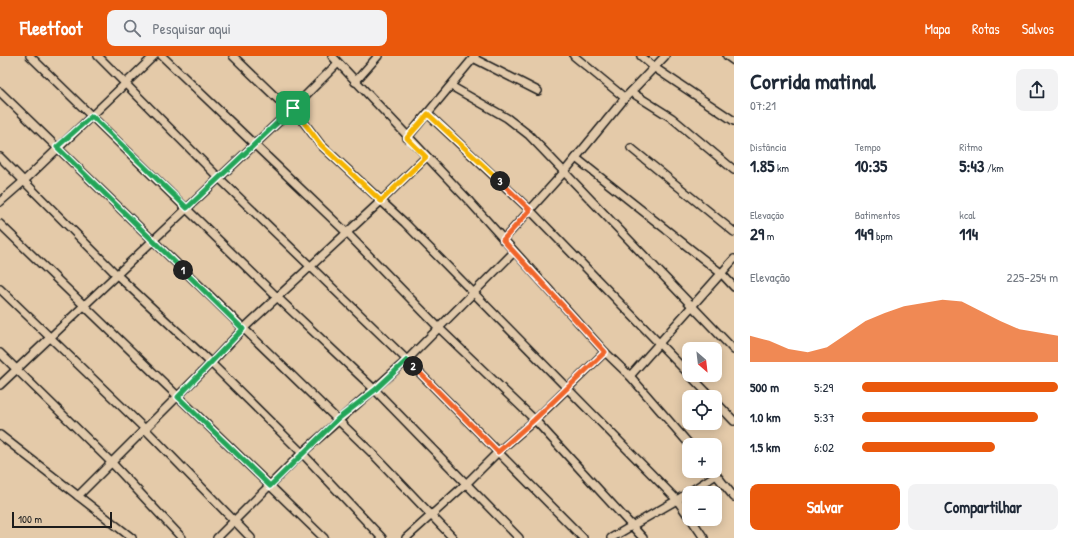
<!DOCTYPE html>
<html lang="pt">
<meta charset="utf-8">
<style>
:root{--surface:#fff;--page:#f2f2f3;--text:#1f2937;--muted:#747a83;--accent:#ea580c}
body{margin:0;font-family:"Patrick Hand",sans-serif;background:var(--page);color:var(--text);height:100vh;display:flex;flex-direction:column;font-size:15px;white-space:nowrap}
*{box-sizing:border-box;margin:0}
p{font-size:13px;color:var(--muted)}
.icon{flex:none;width:22px;height:22px;fill:none;stroke:currentColor;stroke-width:2;stroke-linecap:round;stroke-linejoin:round}
.map{position:relative;flex:1;overflow:hidden}
.side{display:flex;flex-direction:column;background:var(--surface);width:340px}
.side>*{flex:none}
.needle{width:26px;rotate:152deg}
.tools{position:absolute;left:682px;top:286px;display:grid;gap:8px}
.tools a{display:grid;place-items:center;width:40px;height:40px;border-radius:8px;background:var(--surface);box-shadow:0 2px 10px #0003;font-size:20px}
.scale{position:absolute;left:12px;bottom:10px;width:100px;box-sizing:border-box;padding-left:4px;border:2px solid #1c1c1c;border-top:0;font-size:11px;line-height:14px;white-space:nowrap;color:#1c1c1c;-webkit-text-stroke:3px #e2caab;paint-order:stroke}
.pin{position:absolute;display:grid;place-items:center;width:34px;height:34px;color:#fff;margin:-17px;border-radius:8px;box-shadow:0 2px 6px #0006}
.km{position:absolute;width:20px;height:20px;margin:-10px;border-radius:50%;background:#222;color:#fff;font-size:11px;line-height:20px;text-align:center}
.round{display:grid;place-items:center;flex:none;width:42px;height:42px;border-radius:8px;background:var(--page)}
.summary{display:flex;align-items:center;justify-content:space-between;height:68px;padding:0 16px}
h1{font-size:22px;font-weight:800;line-height:30px}
.stats{display:grid;grid-template-columns:repeat(3,1fr);gap:6px;height:68px;padding:4px 16px}
.stats div{display:grid;align-content:center}
.stats b{font-size:17px;font-weight:800}
.stats small{font-size:11px;font-weight:400}
.stats p{font-size:11px}
.chart{height:112px;padding:8px 16px}
.chart p{display:flex;justify-content:space-between}
.chart svg{width:100%;height:72px;margin-top:4px;fill:var(--accent);opacity:.7}
.primary-button{display:flex;gap:8px;margin-top:auto;padding:8px 16px}
.primary-button a{flex:1;height:46px;border-radius:8px;background:var(--accent);color:#fff;font-size:16px;font-weight:800;line-height:46px;text-align:center}
.primary-button a+a{background:var(--page);color:var(--text)}
ul{padding:0 16px;list-style:none;font-size:13px}
li{display:grid;grid-template-columns:64px 48px 1fr;align-items:center;height:30px}
li i{height:10px;border-radius:5px;background:var(--accent)}
header{display:flex;align-items:center;gap:24px;box-sizing:border-box;height:56px;padding:0 20px;background:var(--accent);color:#fff}
header strong{font-size:19px}
nav{display:flex;gap:22px;margin-inline-start:auto;font-size:14px}
.search{width:280px;height:36px;background:var(--page);display:flex;align-items:center;gap:10px;box-sizing:border-box;padding:0 14px;border-radius:8px;color:var(--muted);font-size:15px}
main{display:flex;flex:1;min-height:0}
.map>svg:first-child{display:block}
.lines{fill:none;stroke-linecap:round;stroke-linejoin:round}
.street-casing{stroke:#1c1c1c;stroke-width:10}
.street{stroke:#e2caab;stroke-width:7}
.split-1-casing{stroke:#fff;stroke-width:8}
.split-2-casing{stroke:#fff;stroke-width:8}
.split-3-casing{stroke:#fff;stroke-width:8}
.split-4-casing{stroke:#fff;stroke-width:8}
.split-1{stroke:#22a559;stroke-width:5}
.split-2{stroke:#22a559;stroke-width:5}
.split-3{stroke:#f0652b;stroke-width:5}
.split-4{stroke:#f5b400;stroke-width:5}
</style>
<header>
<strong>Fleetfoot</strong>
<div class="search"><svg class="icon" aria-label="search" viewBox="0 0 24 24"><circle cx="10" cy="10" r="6"/><path d="M15 15l6 6"/></svg>Pesquisar aqui</div>
<nav><a>Mapa</a><a>Rotas</a><a>Salvos</a></nav>
</header>
<main>
<div class="map">
<svg width="734" height="482" viewBox="0 0 734 482">
<rect width="100%" height="100%" fill="#e4caa9"/>
<filter id="ink" filterUnits="userSpaceOnUse"><feTurbulence type="fractalNoise" baseFrequency=".025" numOctaves="2"/><feDisplacementMap in="SourceGraphic" scale="8" xChannelSelector="R" yChannelSelector="G"/><feConvolveMatrix kernelMatrix="1 2 1 2 8 2 1 2 1" color-interpolation-filters="sRGB"/></filter>
<g filter="url(#ink)">
<g class="lines">
<defs>
<g id="street">
<polyline points="30,0 278,242 375,334 519,482"/>
<polyline points="98,0 219,122 407,304 583,482"/>
<polyline points="162,0 347,177 439,272 535,364 643,482"/>
<polyline points="233,0 290,55"/>
<polyline points="332,0 470,146 605,296 630,320 690,389"/>
<polyline points="574,0 625,42"/>
<polyline points="641,0 655,12 734,65"/>
<polyline points="727,0 734,5"/>
<polyline points="473,2 538,35"/>
<polyline points="355,26 378,0"/>
<polyline points="451,30 507,62 529,79 734,294"/>
<polyline points="0,36 374,399 453,482"/>
<polyline points="631,36 672,62 734,114"/>
<polyline points="293,52 321,89 405,167 677,444 689,461"/>
<polyline points="428,58 530,154 711,341"/>
<polyline points="407,82 475,0"/>
<polyline points="631,92 734,176"/>
<polyline points="0,101 117,219 211,307 302,397 382,482"/>
<polyline points="576,102 722,218 734,231"/>
<polyline points="0,146 24,125 154,0"/>
<polyline points="0,168 324,482"/>
<polyline points="503,184 565,115 625,42 665,0"/>
<polyline points="0,233 145,373 251,482"/>
<polyline points="0,297 112,407 182,482"/>
<polyline points="630,320 734,203"/>
<polyline points="0,329 290,55 338,7"/>
<polyline points="715,345 734,365"/>
<polyline points="0,379 132,482"/>
<polyline points="713,415 734,441"/>
<polyline points="78,440 211,307 243,273 381,145 426,101"/>
<polyline points="691,463 704,482"/>
<polyline points="217,482 302,397 407,304 514,196"/>
<polyline points="406,482 467,427 498,396 535,364 605,296"/>
<polyline points="611,482 677,444 716,419"/>
</g>
</defs>
<use href="#street" class="street-casing"/>
<use href="#street" class="street"/>
</g>
</g>
<g class="lines" filter="url(#ink)">
<defs>
<polyline id="split-1" points="183,214 57,91 92,60 187,152 293,52"/>
<polyline id="split-2" points="183,214 243,273 178,341 270,430 338,363 375,334 407,304 413,310"/>
<polyline id="split-3" points="413,310 498,396 534,364 605,296 503,184 530,154 500,125"/>
<polyline id="split-4" points="293,52 321,89 381,145 426,101 407,82 428,58 500,125"/>
</defs>
<use href="#split-1" class="split-1-casing"/>
<use href="#split-2" class="split-2-casing"/>
<use href="#split-3" class="split-3-casing"/>
<use href="#split-4" class="split-4-casing"/>
<use href="#split-1" class="split-1"/>
<use href="#split-2" class="split-2"/>
<use href="#split-3" class="split-3"/>
<use href="#split-4" class="split-4"/>
</g>
</svg>
<div class="tools">
<a><svg class="needle" viewBox="-14 -14 28 28"><path d="M0-13l5 13h-10z" fill="#e53935"/><path d="M0 13l5-13h-10z" fill="#747a83"/></svg></a>
<a><svg class="icon" aria-label="locate" viewBox="0 0 24 24"><circle cx="12" cy="12" r="6"/><path d="M12 2v4M12 18v4M2 12h4M18 12h4"/></svg></a>
<a>+</a>
<a>−</a>
</div>
<div class="scale">100 m</div>
<div class="pin" style="left:293px;top:52px;background:#1e9e55"><svg class="icon" aria-label="arrive" viewBox="0 0 24 24"><path d="M6 21V4h12l-3 4 3 4H6"/></svg></div>
<b class="km" style="left:183px;top:214px">1</b>
<b class="km" style="left:413px;top:310px">2</b>
<b class="km" style="left:500px;top:125px">3</b>
</div>
<section class="side">
<div class="summary"><div><h1>Corrida matinal</h1><p>07:21</p></div><a class="round"><svg class="icon" aria-label="share" viewBox="0 0 24 24"><path d="M12 15V3M7 8l5-5 5 5M5 13v7h14v-7"/></svg></a></div>
<div class="stats">
<div><p>Distância</p><b>1.85<small> km</small></b></div>
<div><p>Tempo</p><b>10:35</b></div>
<div><p>Ritmo</p><b>5:43<small> /km</small></b></div>
</div>
<div class="stats">
<div><p>Elevação</p><b>29<small> m</small></b></div>
<div><p>Batimentos</p><b>149<small> bpm</small></b></div>
<div><p>kcal</p><b>114</b></div>
</div>
<div class="chart"><p><span>Elevação</span>225–254 m</p>
<svg viewBox="0 0 160 44" preserveAspectRatio="none"><path d="M0 44V28L10 31L20 36L30 38L40 35L50 27L60 19L70 14L80 10L90 8L100 6L110 7L120 13L130 19L140 24L150 26L160 28V44z"/></svg>
</div>
<ul>
<li><b>500 m</b>5:29<i style="width:100%"></i></li>
<li><b>1.0 km</b>5:37<i style="width:90%"></i></li>
<li><b>1.5 km</b>6:02<i style="width:68%"></i></li>
</ul>
<div class="primary-button"><a>Salvar</a><a>Compartilhar</a></div>
</section>
</main>
